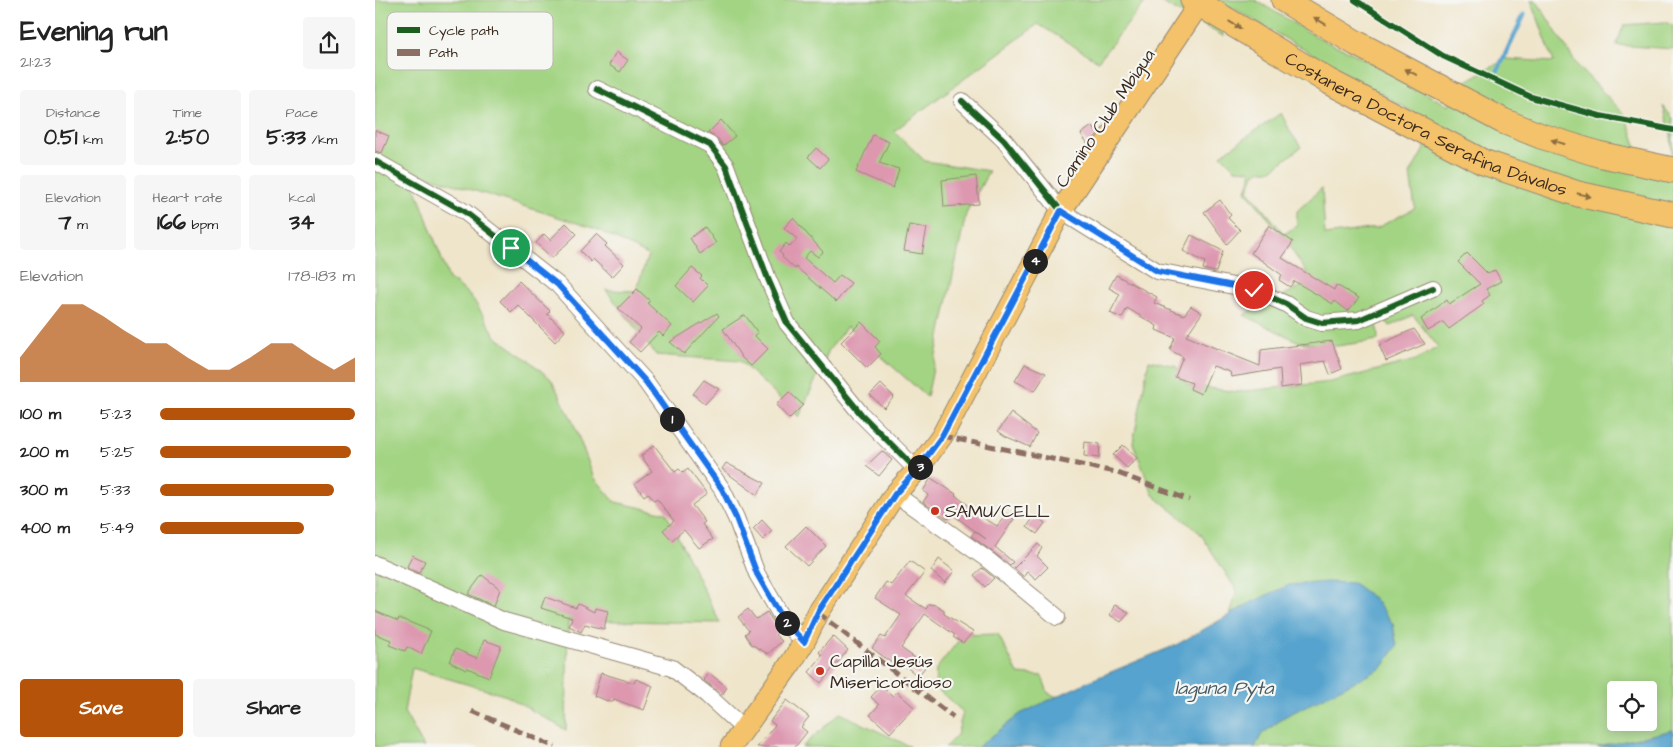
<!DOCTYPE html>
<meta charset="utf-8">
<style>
:root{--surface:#fff;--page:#f6f6f6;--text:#222;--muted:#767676;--accent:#b45309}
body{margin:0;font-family:"Architects Daughter",sans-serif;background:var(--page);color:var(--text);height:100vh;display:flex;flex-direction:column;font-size:19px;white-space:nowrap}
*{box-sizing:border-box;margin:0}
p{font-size:16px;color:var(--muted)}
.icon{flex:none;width:28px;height:28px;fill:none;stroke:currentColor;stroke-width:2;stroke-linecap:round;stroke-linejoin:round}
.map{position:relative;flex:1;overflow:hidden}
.details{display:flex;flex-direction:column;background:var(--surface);width:375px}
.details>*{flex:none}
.buttons{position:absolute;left:1232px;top:681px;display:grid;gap:10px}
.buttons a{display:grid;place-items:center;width:50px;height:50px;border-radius:5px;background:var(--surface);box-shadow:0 2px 12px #0003;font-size:25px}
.pin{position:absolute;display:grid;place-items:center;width:42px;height:42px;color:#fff;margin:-21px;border:2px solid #fff;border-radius:50%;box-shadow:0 1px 5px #0007}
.km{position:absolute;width:25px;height:25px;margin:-12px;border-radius:50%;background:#222;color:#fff;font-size:14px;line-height:25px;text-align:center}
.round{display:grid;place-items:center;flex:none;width:52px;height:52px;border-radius:5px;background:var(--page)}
.head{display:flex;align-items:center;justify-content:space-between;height:85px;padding:0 20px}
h1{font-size:28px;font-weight:800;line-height:38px}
.figures{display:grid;grid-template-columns:repeat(3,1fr);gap:8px;height:85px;padding:5px 20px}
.figures div{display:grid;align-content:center;border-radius:5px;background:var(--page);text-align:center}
.figures b{font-size:21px;font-weight:800}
.figures small{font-size:14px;font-weight:400}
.figures p{font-size:14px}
.chart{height:140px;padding:10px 20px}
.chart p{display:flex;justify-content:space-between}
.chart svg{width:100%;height:90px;margin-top:5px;fill:var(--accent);opacity:.7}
.action{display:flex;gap:10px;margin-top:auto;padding:10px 20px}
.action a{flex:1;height:58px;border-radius:5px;background:var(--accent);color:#fff;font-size:20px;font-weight:800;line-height:58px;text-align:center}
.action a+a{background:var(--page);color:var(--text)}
ul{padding:0 20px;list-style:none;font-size:16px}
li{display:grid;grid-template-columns:80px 60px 1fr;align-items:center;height:38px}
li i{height:12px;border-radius:6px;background:var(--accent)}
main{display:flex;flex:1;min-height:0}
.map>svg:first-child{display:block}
.green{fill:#a3d483;stroke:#6f7f50;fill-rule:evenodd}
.water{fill:#54a3ce;stroke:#486676}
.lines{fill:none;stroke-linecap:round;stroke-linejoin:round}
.stream{stroke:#54a3ce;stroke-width:5}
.building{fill:#dd98b0}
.minor-casing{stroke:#958874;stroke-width:18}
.major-casing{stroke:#958874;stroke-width:23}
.highway-casing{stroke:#958874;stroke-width:27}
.minor{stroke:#fff;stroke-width:16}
.major{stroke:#f3c26a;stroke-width:21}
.highway{stroke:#f3c26a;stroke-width:25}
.quiet{stroke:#8d6e63;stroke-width:5;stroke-dasharray:10 5;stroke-linecap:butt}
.cycleway-casing{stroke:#f6f6f2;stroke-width:9}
.cycleway{stroke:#1b5e20;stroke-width:6}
.oneway{fill:#8e6e40}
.route-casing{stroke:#fff;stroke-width:10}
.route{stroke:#1a73e8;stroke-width:6}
.poi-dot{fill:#c8321e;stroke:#f6f6f2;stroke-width:2}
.labels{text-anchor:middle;stroke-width:4.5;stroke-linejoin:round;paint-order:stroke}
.street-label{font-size:18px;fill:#3b2a1e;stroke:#f6f6f2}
.poi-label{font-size:18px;fill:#3b2a1e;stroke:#f6f6f2;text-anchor:start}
.water-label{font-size:19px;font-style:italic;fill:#455a64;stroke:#f6f6f2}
.key{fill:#f6f6f2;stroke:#beb9b2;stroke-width:1}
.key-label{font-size:14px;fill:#3b2a1e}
</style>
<main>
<section class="details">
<div class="head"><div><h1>Evening run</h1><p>21:23</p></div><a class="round"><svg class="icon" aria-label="share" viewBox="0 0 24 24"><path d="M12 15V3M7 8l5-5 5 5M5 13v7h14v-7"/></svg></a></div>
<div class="figures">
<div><p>Distance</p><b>0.51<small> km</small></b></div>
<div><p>Time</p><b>2:50</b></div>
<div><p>Pace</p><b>5:33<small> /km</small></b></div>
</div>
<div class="figures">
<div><p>Elevation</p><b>7<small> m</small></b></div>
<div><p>Heart rate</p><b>166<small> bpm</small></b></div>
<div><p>kcal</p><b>34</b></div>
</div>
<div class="chart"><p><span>Elevation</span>178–183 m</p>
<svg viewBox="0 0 160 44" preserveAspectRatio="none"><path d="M0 44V32L10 19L20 6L30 6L40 12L50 19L60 25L70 25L80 32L90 38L100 38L110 32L120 25L130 25L140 32L150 38L160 32V44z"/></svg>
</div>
<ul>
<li><b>100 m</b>5:23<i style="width:100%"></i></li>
<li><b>200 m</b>5:25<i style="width:98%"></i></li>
<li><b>300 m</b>5:33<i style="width:89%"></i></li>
<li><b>400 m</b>5:49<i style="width:74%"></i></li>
</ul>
<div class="action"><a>Save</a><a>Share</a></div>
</section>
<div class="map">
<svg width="1298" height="747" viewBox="0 0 1298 747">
<rect width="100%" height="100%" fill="#f6f6f2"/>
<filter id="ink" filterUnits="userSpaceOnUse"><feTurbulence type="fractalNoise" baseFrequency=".02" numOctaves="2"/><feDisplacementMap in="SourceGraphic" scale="10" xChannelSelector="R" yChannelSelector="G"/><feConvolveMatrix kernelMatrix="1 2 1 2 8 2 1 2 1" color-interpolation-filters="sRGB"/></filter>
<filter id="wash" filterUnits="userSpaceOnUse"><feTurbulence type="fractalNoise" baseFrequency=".0096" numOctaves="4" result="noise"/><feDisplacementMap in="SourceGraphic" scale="20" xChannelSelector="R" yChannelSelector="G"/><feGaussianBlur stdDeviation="1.12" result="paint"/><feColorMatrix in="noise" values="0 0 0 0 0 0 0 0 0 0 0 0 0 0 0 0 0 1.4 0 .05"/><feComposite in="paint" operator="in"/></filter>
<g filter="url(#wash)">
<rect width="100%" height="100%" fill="#efe5cb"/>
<g class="green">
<polygon points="0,0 772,0 723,61 663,24 519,131 550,161 614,171 591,214 552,397 472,326 454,350 424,417 365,361 281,355 231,290 261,291 273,255 221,229 34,170 74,279 83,285 98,299 122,338 152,359 176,379 197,420 219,477 240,502 291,513 345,623 193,620 191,730 132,696 37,668 29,712 49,747 0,747"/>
<path d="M782,0H880L935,33L956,44L974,51L1074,106L1086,84L1131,59L1179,62L1156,0H1161L1202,65L1251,116L1267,162H1298L1296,134L1288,106L1298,118V747H570L582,735L588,712L560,687L561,669L588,635L623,634L643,674L667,676L673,693L694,702L852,626L862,591L825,533L778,495L758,443L774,360L801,366L812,385L862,392L956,382L1041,360L1063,347L1038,315L1015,326L1001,308L1003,340L962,346L924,342L869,315L937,281L907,235L871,191L876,175L875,170L860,169L846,155L906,113L916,133L926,147L897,170H887L879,174L873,190L909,234L922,226V211L947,188L950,235L1002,228L1040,208L1035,174L1062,126L847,2L848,36ZM1241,690H1274V722H1241Z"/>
<polygon points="1290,22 1298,26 1298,49 1241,45 1249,25"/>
<polygon points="465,713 536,747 427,747"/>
</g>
<g class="water">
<polygon points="951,582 978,583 999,598 1018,624 1022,646 1007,668 911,716 887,734 880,747 603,747 645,714 714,681 801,645 879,601 914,585"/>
<polygon points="1298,730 1298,747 1223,747"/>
</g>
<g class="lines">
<polyline class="stream" points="1123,70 1149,15"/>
</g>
<g id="blocks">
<g class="building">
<polygon points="241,52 253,60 245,72 234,65"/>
<polygon points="346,120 360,136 348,146 343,139 333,133"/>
<polygon points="717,126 723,134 713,144 706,134"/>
<polygon points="0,130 14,136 7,153 0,151"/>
<polygon points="498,135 514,142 504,163 524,169 518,188 481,172"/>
<polygon points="441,148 453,159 445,168 433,157"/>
<polygon points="601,176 604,204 569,207 567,180"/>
<polygon points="845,200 856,215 853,218 865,230 852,244 829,212"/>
<polygon points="418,218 448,252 443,257 435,251 429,258 458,283 465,275 476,283 461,302 421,267 420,269 407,257 408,255 404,252 411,243 415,247 422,239 409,228"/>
<polygon points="191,223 202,234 177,258 161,243 169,234 175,240"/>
<polygon points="534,225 552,228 547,254 529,251"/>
<polygon points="894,225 918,242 907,258 959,290 961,285 984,298 973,311 960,301 958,304 919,281 915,287 904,280 907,275 876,253"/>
<polygon points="330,227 341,243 325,254 315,238"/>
<polygon points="221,234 232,244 230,246 249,264 237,277 218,259 216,262 205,251"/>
<polygon points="816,235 848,251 841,272 828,269 830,262 808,251"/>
<polygon points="1092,253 1113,274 1120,270 1126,281 1111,289 1115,295 1107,301 1109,304 1074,329 1068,322 1053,331 1046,319 1072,300 1074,304 1105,284 1083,262"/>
<polygon points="317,268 327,276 325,278 333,286 318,302 301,286"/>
<polygon points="741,275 782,297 779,303 809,315 816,306 827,313 811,336 845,350 885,366 886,350 957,341 967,369 955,374 950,361 925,365 927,385 906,388 905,369 856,377 855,372 838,366 826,394 815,389 817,383 800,377 808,357 795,350 800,338 781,330 782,326 752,308 747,318 735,313 745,294 734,288"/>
<polygon points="144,281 175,311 172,314 190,331 180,342 143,305 136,312 125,301"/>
<polygon points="262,289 275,301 272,303 297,326 288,336 284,332 265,352 254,342 266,329 243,308"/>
<polygon points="342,313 344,316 309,354 295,342"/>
<polygon points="370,315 383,333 379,335 393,349 376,366 367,358 348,329"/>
<polygon points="486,322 505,341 500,347 506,354 492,368 466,342"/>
<polygon points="1039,329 1050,344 1011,361 1004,345"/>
<polygon points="650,364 671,373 660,391 640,381"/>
<polygon points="329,380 344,389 330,404 318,394"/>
<polygon points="506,384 519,397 509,408 495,395"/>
<polygon points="414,392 428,405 414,419 401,405"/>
<polygon points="636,413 662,433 655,447 630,436 623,431"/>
<polygon points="710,442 725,444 724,458 709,456"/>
<polygon points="279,445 300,472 304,469 308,473 313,469 332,494 317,505 330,522 327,524 338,539 324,548 309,530 297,540 288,530 299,521 282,499 279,501 273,493 269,496 260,484 277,471 266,456"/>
<polygon points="748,445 762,458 752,468 738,455"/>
<polygon points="507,451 517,460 504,476 491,466"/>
<polygon points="351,463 390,483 382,495 347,469"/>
<polygon points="556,478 581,494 580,495 614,522 614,521 622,526 632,514 639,519 620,547 638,562 635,565 596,536 600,531 611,539 577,514 573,519 548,502 553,495 548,491"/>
<polygon points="660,515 670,523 662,534 652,527"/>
<polygon points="387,520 397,531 388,540 378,529"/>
<polygon points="431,526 451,546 432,566 411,546"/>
<polygon points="663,544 667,548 662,556 673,567 661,579 652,571 649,577 639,568"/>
<polygon points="37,555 50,561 44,573 32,567"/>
<polygon points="564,559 579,571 570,583 556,571"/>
<polygon points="535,561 550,572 531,596 551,609 554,604 561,605 569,610 569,614 598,632 588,643 578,637 580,635 550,614 526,648 551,666 543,676 521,659 518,664 497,648 506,636 510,638 526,615 500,598 511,582 516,585"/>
<polygon points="607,568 619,578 610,587 599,575"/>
<polygon points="107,575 125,589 119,606 93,594"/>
<polygon points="170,597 201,608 203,604 219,612 220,608 233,611 229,629 210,624 206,632 194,626 197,618 166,608"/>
<polygon points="740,604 754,613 746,622 735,615"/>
<polygon points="373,609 381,619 392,612 404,631 400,635 407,641 393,654 376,644 370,634 374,631 363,617"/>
<polygon points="0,611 23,621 24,618 56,631 46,654 32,647 30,651 14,645 16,640 0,634"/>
<polygon points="458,636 473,650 446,683 434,672 447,656 444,652"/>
<polygon points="109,640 126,646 114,677 92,668 91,670 75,662 80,649 102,658"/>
<polygon points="226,673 259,683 261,679 278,686 269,710 239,699 238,702 236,702 219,696"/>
<polygon points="334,673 352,687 347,695 329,680"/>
<polygon points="506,686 518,696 522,692 539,707 515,733 495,715 504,705 496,697"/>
<polygon points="412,700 434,717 426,727 432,732 420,747 382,747 400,725 395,721"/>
</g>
</g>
</g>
<g filter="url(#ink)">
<use href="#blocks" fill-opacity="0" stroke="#958874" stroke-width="1"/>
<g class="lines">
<defs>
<g id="minor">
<polyline points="222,89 335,145 351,166 393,279 412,323 486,414 542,470"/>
<polyline points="587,101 629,140 686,211 782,271 879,290 911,304 931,318 947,323 984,320 1058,288"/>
<polyline points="0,161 90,212 183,285 271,382 347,489 361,518 382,574 408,619 429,642"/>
<polyline points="520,494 613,560 682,617"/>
<polyline points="0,564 129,621 297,668 332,695 368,728"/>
</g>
<polyline id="major" points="356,747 416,663 429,642 443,613 520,494 542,470 567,436 686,211 824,4"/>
<g id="highway">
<path id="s1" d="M818,0L953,81L1108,162L1203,194L1298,215"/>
<polyline points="909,0 981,43 1128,121 1166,136 1223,154 1298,170"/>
</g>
</defs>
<use href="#minor" class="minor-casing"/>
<use href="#major" class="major-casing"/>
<use href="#highway" class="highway-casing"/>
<use href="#minor" class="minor"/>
<use href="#major" class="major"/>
<use href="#highway" class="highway"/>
<g class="quiet">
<polyline points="567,436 740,472 814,500"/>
<polyline points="443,613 578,717"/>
<polyline points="97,711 180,747"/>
</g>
<defs>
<g id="cycleway">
<polyline points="980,0 1068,56 1156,97 1225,116 1298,130"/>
<polyline points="222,89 335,145 351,166 393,279 412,323 486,414 542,470"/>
<polyline points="587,101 629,140 686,211 782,271 879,290 911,304 931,318 947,323 984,320 1058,288"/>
<polyline points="0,161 90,212 183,285 271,382 347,489 361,518 382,574 408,619 429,642"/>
</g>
</defs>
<use href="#cycleway" class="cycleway-casing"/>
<use href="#cycleway" class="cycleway"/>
</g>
<defs><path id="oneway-solid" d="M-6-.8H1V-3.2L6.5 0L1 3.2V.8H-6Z" transform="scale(1.25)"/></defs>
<g class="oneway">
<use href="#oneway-solid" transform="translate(945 21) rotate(-149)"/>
<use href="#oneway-solid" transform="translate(860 25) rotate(31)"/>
<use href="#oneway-solid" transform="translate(1036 72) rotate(-152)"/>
<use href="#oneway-solid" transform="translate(1183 142) rotate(-163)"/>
<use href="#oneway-solid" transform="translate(1209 195) rotate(14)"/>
</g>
</g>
<g class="lines" filter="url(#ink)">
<defs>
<polyline id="route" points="136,248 183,285 271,382 347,489 361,518 382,574 408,619 429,642 443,612 520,494 542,470 567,436 686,211 782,271 879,290"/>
</defs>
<use href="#route" class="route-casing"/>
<use href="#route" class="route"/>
</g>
<g class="poi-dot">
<circle cx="560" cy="511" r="5"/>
<circle cx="445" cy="671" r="5"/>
</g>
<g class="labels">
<g class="street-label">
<text transform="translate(730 118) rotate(-56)" y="6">Camino Club Mbigua</text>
<text dy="6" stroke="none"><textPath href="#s1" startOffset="265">Costanera Doctora Serafina Dávalos</textPath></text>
</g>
<g class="poi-label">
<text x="570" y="517">SAMU/CELL</text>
<text x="455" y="667">Capilla Jesús<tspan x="455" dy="21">Misericordioso</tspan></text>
</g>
<g class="water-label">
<text x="849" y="694">laguna Pyta</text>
</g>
</g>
<rect x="12" y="12" width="166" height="58" rx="8" class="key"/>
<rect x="22" y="27" width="23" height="6" fill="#1b5e20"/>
<rect x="22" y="49" width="23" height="7" fill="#8d6e63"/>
<g class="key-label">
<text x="54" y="35">Cycle path</text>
<text x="54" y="57">Path</text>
</g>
</svg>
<div class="buttons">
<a><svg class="icon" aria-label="locate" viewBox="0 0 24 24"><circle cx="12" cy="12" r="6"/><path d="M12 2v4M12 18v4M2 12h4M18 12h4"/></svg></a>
</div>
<div class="pin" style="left:136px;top:248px;background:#1e9e55"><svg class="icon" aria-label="arrive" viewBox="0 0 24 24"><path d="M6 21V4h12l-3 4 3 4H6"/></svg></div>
<div class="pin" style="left:879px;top:290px;background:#d93025"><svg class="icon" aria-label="check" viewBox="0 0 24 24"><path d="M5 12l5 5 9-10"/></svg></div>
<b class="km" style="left:297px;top:419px">1</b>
<b class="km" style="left:412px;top:623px">2</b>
<b class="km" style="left:545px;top:467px">3</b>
<b class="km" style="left:660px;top:261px">4</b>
</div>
</main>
